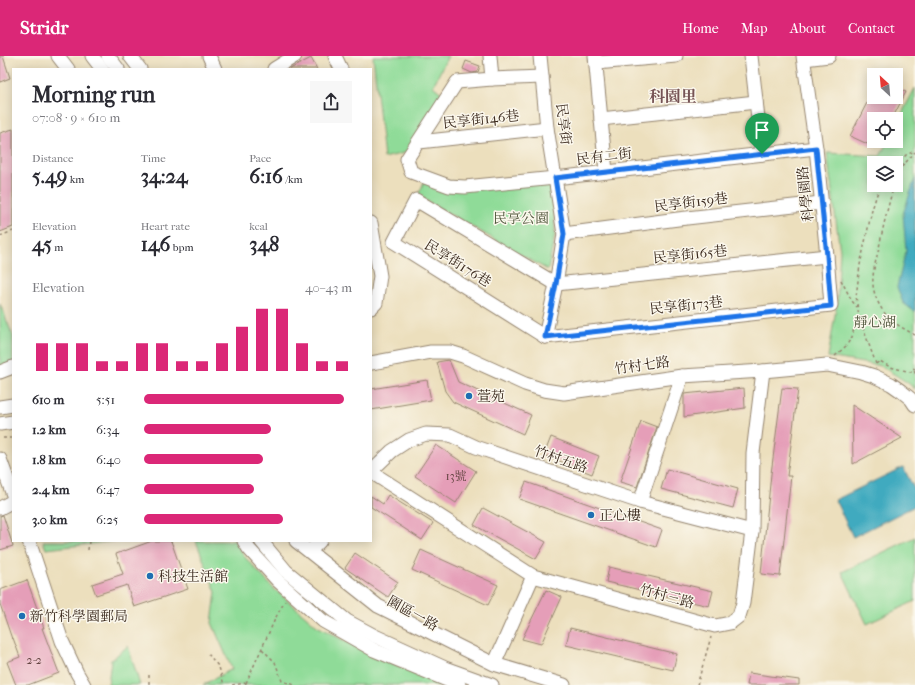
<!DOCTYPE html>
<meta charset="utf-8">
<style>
:root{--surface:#fff;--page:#f7f7f7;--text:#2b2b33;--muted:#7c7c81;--accent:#db2777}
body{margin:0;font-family:"IM FELL French Canon","Noto Serif TC",serif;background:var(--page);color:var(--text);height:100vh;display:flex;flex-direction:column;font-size:15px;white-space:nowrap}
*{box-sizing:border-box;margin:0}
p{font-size:13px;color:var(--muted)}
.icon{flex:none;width:22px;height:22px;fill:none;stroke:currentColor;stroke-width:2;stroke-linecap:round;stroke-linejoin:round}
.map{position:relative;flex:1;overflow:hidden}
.panel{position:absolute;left:12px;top:12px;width:360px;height:474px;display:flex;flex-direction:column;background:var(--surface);border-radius:0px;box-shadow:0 2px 10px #0003}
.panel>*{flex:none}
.needle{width:26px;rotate:334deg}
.controls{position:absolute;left:867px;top:12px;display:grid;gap:8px}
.controls a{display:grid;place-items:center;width:36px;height:36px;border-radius:0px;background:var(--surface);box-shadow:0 2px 10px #0003;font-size:20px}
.pin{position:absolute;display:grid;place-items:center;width:34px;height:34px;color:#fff;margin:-41px -17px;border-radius:50% 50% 50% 0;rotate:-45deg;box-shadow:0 0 4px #0007}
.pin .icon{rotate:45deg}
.round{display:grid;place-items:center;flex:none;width:42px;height:42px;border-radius:0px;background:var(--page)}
.head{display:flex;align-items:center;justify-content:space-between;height:68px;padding:0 20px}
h1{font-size:22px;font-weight:700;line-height:30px}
.figures{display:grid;grid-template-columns:repeat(3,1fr);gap:6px;height:68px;padding:4px 20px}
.figures div{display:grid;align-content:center}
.figures b{font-size:20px;font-weight:700}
.figures small{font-size:11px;font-weight:400}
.figures p{font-size:11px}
.chart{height:112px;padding:8px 20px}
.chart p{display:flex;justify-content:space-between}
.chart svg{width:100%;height:72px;margin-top:4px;stroke:var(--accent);stroke-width:6}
ul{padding:0 20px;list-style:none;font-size:13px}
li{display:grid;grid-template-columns:64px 48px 1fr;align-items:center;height:30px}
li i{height:10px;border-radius:5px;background:var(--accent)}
header{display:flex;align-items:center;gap:24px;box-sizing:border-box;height:56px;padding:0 20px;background:var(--accent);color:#fff}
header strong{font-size:19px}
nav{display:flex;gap:22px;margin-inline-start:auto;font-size:14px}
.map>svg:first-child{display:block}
.green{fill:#8fdb98;stroke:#65825b;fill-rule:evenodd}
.water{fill:#3faabf;stroke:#3d6a6e}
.building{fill:#e59eb8}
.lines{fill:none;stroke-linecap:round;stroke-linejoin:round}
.minor-casing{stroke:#94846e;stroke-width:15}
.path{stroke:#94846e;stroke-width:1.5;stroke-dasharray:3 3;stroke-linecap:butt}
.minor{stroke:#fff;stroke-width:13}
.route-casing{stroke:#fff;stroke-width:8}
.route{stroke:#1a73e8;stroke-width:5}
.poi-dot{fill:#1f6fb2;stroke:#fbf7ec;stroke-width:1.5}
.labels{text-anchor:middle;stroke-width:3;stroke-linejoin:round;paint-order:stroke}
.number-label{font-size:12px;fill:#664744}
.street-label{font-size:14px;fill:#3b2a1e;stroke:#fbf7ec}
.park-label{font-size:14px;fill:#50563c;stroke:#fbf7ec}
.poi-label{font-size:14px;fill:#3b2a1e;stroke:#fbf7ec;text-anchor:start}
.quarter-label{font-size:16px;font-weight:bold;fill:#765354;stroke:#fbf7ec}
</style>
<header>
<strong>Stridr</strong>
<nav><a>Home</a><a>Map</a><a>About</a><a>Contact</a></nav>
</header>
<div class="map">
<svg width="915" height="629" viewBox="0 0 915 629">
<rect width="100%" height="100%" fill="#fbf7ec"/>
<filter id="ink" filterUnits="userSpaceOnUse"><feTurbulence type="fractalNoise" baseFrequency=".025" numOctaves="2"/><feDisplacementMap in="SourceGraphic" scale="8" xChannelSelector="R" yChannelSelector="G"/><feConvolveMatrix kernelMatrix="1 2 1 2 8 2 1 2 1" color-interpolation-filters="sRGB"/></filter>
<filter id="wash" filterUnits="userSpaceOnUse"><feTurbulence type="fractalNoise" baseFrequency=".012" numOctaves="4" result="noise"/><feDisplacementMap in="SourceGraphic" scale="16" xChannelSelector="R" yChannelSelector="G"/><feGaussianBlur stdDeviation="0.9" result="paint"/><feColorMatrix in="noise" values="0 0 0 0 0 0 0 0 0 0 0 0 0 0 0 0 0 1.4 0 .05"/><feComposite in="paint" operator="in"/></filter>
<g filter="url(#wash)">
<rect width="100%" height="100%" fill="#ecdfbd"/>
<g class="green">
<polygon points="373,0 448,0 433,30 445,40 408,96 384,102"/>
<path d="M915,32V333L908,327L881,310L828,301L837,247L840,195L827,97L880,100L888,85H896V69ZM874,107H896V129H874Z"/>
<polygon points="424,126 553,126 555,178 548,214 418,140"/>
<polygon points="0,248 13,280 13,311 0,316"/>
<polygon points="915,481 915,545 867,568 842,516"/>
<polygon points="43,485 117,485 46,493"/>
<polygon points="196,485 235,485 243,499 273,532 317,570 371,599 447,629 203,629 232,613 212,567 216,536"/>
<polygon points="128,590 140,629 108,629 111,604"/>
</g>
<g class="water">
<polygon points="915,122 915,256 903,247 897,231 906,195 903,158"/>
<polygon points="903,411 915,434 915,450 853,481 835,444"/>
</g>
<g id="blocks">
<g class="building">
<polygon points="0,0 3,0 10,22 0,26"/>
<polygon points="311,2 317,13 290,13"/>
<polygon points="466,5 480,10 478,16 472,17 463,13"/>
<polygon points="896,31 906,36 892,63 874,63 874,91 850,80 870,41 896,41"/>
<polygon points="13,73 13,171 0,176 0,77"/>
<polygon points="449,304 458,326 531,359 523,378 453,346 445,335 437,306"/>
<polygon points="427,324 431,344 371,354 371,333"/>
<polygon points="744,332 745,352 684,361 684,338"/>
<polygon points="782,332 798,333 787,420 791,420 780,520 761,518 771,418"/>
<polygon points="852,349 902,382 853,408"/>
<polygon points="641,365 657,371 637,431 620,426"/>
<polygon points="551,381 599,400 592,418 544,399"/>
<polygon points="436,389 476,415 456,447 415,420"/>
<polygon points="667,413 738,433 733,452 661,433"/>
<polygon points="526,426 662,474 656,491 519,443"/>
<polygon points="388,439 433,467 422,484 371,451 371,440 383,448"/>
<polygon points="483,452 546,486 536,503 474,469"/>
<polygon points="3,459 13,490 0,494 0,460"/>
<polygon points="152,485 171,485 188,533 134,551 127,529 96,539 92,528 123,518 116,498"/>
<polygon points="421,494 498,529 488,549 412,514"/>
<polygon points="355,497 398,526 388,541 345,512"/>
<polygon points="609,511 713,535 709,550 606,526"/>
<polygon points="27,524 44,572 42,572 59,617 28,629 16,629 7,606 20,601 13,582 12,583 0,548 0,534"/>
<polygon points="546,534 562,541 541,588 522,583"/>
<polygon points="570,572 677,598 673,614 566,589"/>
<polygon points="749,617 799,624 799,629 747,629"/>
</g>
</g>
</g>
<g filter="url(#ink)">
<use href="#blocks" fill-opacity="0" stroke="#94846e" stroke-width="1"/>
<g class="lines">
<defs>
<g id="minor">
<polyline points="58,0 68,13"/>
<polyline points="92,0 102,13"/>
<polyline points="108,0 118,13"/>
<polyline points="130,0 140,13"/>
<polyline points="209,0 215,13"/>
<polyline points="335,0 341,13"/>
<polyline points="490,0 492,23"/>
<polyline points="540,0 547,72 564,178 556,228 545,281"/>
<polyline points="595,0 606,116"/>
<polyline points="751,0 762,98"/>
<polyline points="804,3 829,0"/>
<polyline points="596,7 676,0"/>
<polyline points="274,13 295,0"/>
<polyline points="542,21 492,23 457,26 407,103 411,116 449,130 465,131 555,122 816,92"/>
<polyline points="601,63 756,46"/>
<polyline points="419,86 547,72"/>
<polyline points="371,167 380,220 376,247 371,252"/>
<polyline points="564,178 678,163 821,147"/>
<polyline points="545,281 394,186 416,144 556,228 827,200"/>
<polyline points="545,281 831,249 827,200 816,92 803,0"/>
<polyline points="371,307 431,296 450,296 463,300 525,328 544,334 564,337 682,320 763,315 827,309 861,316 874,320 891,328 901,335 911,343 915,349"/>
<polyline points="0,316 13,311"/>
<polyline points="0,351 13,349"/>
<polyline points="0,368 13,366"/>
<polyline points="0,403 13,439"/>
<polyline points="371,415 392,395 409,384 426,378 450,379 476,391 640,446 752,475"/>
<polyline points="371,416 533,520 715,570 730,567 739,560 743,547 752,475 753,397 763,315"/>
<polyline points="640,446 682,320"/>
<polyline points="0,452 13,445"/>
<polyline points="29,485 62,585 77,617 84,629"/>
<polyline points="244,485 249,493 278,525 323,565 374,594 459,629"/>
<polyline points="261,485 286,515 347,565 375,580 445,612 492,629"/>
<polyline points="296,485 378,550 494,608 564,629"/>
<polyline points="313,492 320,485"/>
<polyline points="496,604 533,520"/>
</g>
</defs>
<use href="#minor" class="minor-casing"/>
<g class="path">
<polyline points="896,109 906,99 915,95"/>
<polyline points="896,121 899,114 915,96"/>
<path d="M894,129C888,150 883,171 879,192C876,204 872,217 873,229C874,240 880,252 887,260C894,268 905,273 915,279"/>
<polyline points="0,180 13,175"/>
<polyline points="841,224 852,245 857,251"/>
<polyline points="835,300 846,290 852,281 854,272 861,266"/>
<polyline points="876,308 859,261 856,241 860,209 872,154 877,138 882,129"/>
<polyline points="876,308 880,305 890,311 915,317 913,312 915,313"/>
<polyline points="3,382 13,382"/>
<polyline points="88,494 89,485"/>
<polyline points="262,593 275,606 282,625 295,629"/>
<polyline points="208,598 219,611 224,629"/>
<polyline points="149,619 149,629"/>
<polyline points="246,627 276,561 285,545"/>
<polyline points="232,629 246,627 245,629"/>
<polyline points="697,629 711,581"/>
</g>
<use href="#minor" class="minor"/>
</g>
</g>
<g class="lines" filter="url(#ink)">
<defs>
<polygon id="route" points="816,92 827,200 831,250 545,281 556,228 564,178 555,122"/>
</defs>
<use href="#route" class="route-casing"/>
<use href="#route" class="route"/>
</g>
<g class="poi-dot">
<circle cx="469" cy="340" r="4"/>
<circle cx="591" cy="459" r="4"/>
<circle cx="150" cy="520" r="4"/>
<circle cx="22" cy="560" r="4"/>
</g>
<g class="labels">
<g class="number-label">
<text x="456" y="424">13號</text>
<text x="34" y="608">2-2</text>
</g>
<g class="street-label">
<text transform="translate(481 63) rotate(-6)" y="5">民享街146巷</text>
<text transform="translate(564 68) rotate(83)" y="5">民享街</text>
<text transform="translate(604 100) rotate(-7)" y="5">民有二街</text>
<text transform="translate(805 138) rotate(-96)" y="5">科學園路</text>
<text transform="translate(691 146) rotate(-7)" y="5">民享街159巷</text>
<text transform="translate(690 198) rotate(-6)" y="5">民享街165巷</text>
<text transform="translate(458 207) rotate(32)" y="5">民享街176巷</text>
<text transform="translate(686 249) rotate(-6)" y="5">民享街173巷</text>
<text transform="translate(642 309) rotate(-8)" y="5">竹村七路</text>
<text transform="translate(561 403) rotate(19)" y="5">竹村五路</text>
<text transform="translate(667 540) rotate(15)" y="5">竹村三路</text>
<text transform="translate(413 557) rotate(29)" y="5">園區一路</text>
</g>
<g class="park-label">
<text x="521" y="167">民享公園</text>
<text x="875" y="271">靜心湖</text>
</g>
<g class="poi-label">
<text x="477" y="345">萱苑</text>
<text x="599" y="464">正心樓</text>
<text x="158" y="525">科技生活館</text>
<text x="30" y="565">新竹科學園郵局</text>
</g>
<g class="quarter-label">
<text x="673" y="46">科園里</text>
</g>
</g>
</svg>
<div class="controls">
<a><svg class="needle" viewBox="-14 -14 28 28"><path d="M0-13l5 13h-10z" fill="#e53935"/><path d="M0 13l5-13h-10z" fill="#7c7c81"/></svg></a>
<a><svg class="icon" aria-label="locate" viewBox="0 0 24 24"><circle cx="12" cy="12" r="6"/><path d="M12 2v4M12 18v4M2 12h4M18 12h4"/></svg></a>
<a><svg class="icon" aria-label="layers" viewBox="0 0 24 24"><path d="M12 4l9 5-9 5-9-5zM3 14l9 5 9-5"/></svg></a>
</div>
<div class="pin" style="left:762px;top:98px;background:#1e9e55"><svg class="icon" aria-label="arrive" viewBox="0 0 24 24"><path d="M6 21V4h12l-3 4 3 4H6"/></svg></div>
<section class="panel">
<div class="head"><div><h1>Morning run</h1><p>07:08 · 9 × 610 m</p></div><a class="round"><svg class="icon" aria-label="share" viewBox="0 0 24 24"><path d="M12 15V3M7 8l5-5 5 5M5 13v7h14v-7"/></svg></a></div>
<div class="figures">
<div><p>Distance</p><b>5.49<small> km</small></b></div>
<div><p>Time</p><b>34:24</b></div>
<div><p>Pace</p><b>6:16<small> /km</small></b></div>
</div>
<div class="figures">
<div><p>Elevation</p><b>45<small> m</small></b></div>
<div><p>Heart rate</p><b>146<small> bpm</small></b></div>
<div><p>kcal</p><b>348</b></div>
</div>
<div class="chart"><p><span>Elevation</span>40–43 m</p>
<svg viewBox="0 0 160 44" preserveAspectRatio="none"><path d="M5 44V27M15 44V27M25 44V27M35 44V38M45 44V38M55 44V27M65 44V27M75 44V38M85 44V38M95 44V27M105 44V17M115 44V6M125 44V6M135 44V27M145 44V38M155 44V38"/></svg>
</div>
<ul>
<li><b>610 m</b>5:51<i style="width:96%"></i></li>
<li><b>1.2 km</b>6:34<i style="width:61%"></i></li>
<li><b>1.8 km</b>6:40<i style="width:57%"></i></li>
<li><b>2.4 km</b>6:47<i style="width:53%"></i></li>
<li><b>3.0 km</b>6:25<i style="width:67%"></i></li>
</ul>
</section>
</div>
